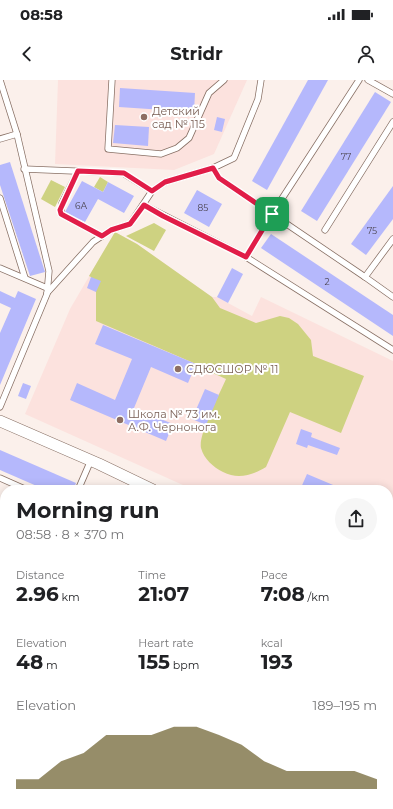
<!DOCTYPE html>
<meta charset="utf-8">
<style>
:root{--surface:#fff;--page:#f6f6f6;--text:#202124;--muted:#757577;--accent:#6b5e2b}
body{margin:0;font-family:Montserrat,sans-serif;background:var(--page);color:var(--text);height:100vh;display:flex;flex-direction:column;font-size:15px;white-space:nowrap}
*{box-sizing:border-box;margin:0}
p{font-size:13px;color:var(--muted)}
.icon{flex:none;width:22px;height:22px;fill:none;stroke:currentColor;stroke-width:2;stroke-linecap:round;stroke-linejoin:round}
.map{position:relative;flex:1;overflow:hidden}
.side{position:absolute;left:0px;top:405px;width:393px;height:324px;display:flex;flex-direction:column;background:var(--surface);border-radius:16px 16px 0 0;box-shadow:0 2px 10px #0003}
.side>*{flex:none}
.pin{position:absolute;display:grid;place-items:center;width:34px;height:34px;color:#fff;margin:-17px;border-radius:8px;box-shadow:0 2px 6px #0006}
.round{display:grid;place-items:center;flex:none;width:42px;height:42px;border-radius:21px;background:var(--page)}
.headline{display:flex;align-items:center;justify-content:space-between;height:68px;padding:0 16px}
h1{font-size:22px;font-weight:700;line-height:30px}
.stats{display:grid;grid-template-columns:repeat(3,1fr);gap:6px;height:68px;padding:4px 16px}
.stats div{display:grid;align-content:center}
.stats b{font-size:20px;font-weight:700}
.stats small{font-size:11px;font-weight:400}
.stats p{font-size:11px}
.chart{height:112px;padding:8px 16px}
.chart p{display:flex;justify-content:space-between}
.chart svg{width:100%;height:72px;margin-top:4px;fill:var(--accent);opacity:.7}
.status{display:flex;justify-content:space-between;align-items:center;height:28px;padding:0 20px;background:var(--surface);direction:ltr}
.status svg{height:11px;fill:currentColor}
header{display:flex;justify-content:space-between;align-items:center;height:52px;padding:0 16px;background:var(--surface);font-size:18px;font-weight:700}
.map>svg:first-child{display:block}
.education{fill:#fce2de}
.green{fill:#ced281}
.building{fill:#b5b8fc}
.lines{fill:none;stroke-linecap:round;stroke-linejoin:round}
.lane-casing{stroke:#887065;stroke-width:7}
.street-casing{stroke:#887065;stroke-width:12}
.lane{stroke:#fff;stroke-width:5.5}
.street{stroke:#fff;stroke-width:11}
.route-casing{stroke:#fff;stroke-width:8}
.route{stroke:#e11d48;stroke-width:5}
.education-dot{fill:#8d6e63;stroke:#fff;stroke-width:1.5}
.labels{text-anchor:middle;stroke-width:4;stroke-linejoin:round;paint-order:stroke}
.number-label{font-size:9px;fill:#4d4653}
.education-label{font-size:11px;fill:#785e54;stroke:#fff;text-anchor:start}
</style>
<div class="status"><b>08:58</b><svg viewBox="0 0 49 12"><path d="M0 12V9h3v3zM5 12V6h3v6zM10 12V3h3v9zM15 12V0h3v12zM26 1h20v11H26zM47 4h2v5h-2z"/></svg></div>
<header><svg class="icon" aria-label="back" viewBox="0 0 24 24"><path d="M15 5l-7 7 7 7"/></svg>Stridr<svg class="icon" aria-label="person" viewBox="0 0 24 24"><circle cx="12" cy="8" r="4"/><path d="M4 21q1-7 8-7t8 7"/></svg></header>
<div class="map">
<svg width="393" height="729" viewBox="0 0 393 729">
<rect width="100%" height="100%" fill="#fbf0eb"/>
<g class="education">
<polygon points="58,0 247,0 214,74 174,90 55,84"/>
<polygon points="115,152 137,164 212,217 217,217 252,236 261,217 393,281 393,460 388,472 388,410 194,410 25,334 70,229"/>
</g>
<g class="green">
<polygon points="100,97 108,102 103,112 94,107"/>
<polygon points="51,100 65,107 55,127 41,119"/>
<polygon points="154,143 166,150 154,171 126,156"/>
<path d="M115,152L137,164L212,217L220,228L256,243L280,236L289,238L298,244L311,260L313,276L364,296L341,353L290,332L266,387C253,395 238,400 223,392C213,387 204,379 201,368C198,355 220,313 226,299L195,285L196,284L96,241V212L91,197L89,196Z"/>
<polygon points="0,571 5,573 5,724 127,724 112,729 0,729"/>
</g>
<g class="building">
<polygon points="308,0 328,0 267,110 252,101"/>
<polygon points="120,8 195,13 194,32 119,27"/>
<polygon points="375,12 391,22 317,141 301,131"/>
<polygon points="217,37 225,39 222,52 214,50"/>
<polygon points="115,45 149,47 148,66 113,63"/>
<polygon points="10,82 45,192 30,196 0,105 0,85"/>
<polygon points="82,101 103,112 108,102 134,116 124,133 98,119 85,142 65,132"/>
<polygon points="393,106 393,139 366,175 351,164"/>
<polygon points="197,110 222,124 209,147 184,133"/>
<polygon points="271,154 393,235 393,256 261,168"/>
<polygon points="232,188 243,194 228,223 217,217"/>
<polygon points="91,197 101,201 96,212 87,208"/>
<polygon points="0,211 15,218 18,211 36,219 0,305 0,253 11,228 0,223"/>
<polygon points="103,245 196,284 188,303 151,287 134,328 173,344 166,361 70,320 77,303 115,320 132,279 95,264"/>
<polygon points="23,303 31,306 26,319 18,316"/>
<polygon points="205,309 219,315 206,345 192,339"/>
<polygon points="301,349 312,353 311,357 340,368 337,375 308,365 307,368 296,364"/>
<polygon points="0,370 76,403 73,410 46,410 0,390"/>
<polygon points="307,394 345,410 300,410"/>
</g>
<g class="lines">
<defs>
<g id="lane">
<polyline points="0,0 17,54 49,191 47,214 0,327"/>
<polyline points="112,0 108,69 161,74 177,68 189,58 209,13 224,0"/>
<polyline points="368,0 393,14"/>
<polyline points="0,59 17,54"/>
<polyline points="213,88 219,98 272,134 359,0"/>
<polyline points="24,89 123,93 152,111 130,144 111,150 93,162 47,213"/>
<polyline points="78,91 62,123 61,134 102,156"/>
<polyline points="152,111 165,102 213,88 234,78 258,19 261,0"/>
<polyline points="0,118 25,198"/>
<polyline points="144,125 246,177"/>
<polyline points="325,150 393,42"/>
<polyline points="393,159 365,197 272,134 246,177 393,270"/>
<polyline points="0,188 47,208"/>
<polyline points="365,197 393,217"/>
<polyline points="0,398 27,410"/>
<polyline points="78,410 91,380"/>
<polyline points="0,485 5,487"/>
<polyline points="388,540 393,542"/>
<polyline points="0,546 5,548"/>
<polyline points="388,647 393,635"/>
<polyline points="388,673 391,666"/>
<polyline points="193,724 214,729"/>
<polyline points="219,724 220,729"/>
<polyline points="274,729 287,724"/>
<polyline points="364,729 366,724"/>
</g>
<g id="street">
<polyline points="0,341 99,384 153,410"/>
<polyline points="303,729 304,724"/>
</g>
</defs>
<use href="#lane" class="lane-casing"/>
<use href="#street" class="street-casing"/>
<use href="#lane" class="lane"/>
<use href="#street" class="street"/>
</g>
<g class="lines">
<defs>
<polygon id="route" points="213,88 219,98 272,134 246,177 163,136 144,125 130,144 111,150 102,156 61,134 60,130 78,91 124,93 152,111 165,102"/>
</defs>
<use href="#route" class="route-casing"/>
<use href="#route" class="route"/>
</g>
<g class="education-dot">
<circle cx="144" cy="37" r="4"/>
<circle cx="178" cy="289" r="4"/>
<circle cx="120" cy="340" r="4"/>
</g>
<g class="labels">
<g class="number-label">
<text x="346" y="80">77</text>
<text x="81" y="129">6А</text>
<text x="203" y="131">85</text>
<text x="372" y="154">75</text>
<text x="327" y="205">2</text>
</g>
<g class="education-label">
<text x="152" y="35">Детский<tspan x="152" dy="13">сад № 115</tspan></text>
<text x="186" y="293">СДЮСШОР № 11</text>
<text x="128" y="338">Школа № 73 им.<tspan x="128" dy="13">А.Ф. Чернонога</tspan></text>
</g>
</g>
</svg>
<div class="pin" style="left:272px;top:134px;background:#1e9e55"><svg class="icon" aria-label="arrive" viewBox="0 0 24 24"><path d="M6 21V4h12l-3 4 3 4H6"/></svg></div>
<section class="side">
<div class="headline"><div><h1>Morning run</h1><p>08:58 · 8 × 370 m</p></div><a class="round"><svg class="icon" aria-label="share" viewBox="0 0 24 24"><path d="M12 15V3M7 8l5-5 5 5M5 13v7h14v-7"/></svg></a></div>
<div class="stats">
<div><p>Distance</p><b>2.96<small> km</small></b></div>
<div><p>Time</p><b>21:07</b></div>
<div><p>Pace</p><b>7:08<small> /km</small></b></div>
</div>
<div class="stats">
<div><p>Elevation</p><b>48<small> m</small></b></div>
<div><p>Heart rate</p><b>155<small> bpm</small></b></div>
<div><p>kcal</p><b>193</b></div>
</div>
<div class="chart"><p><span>Elevation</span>189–195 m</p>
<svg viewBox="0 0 160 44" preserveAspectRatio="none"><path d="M0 44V38L10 38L20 27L30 22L40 11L50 11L60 11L70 6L80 6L90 11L100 17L110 27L120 33L130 33L140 33L150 33L160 38V44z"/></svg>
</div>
</section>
</div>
